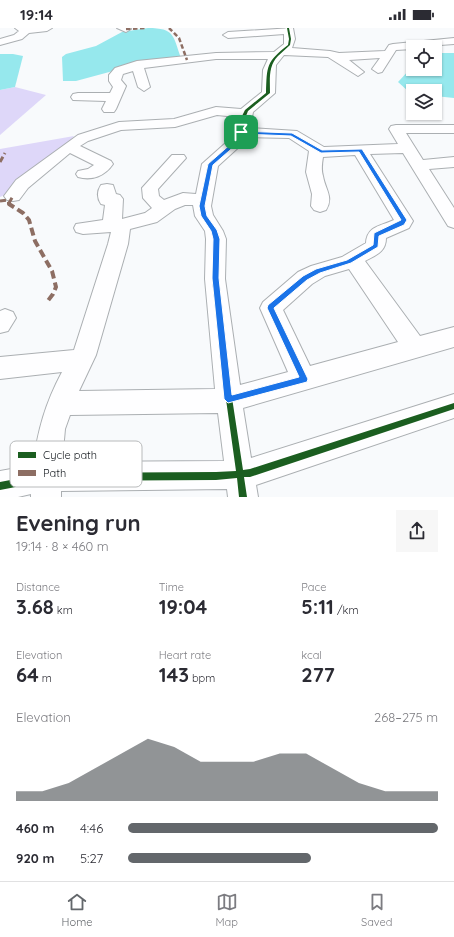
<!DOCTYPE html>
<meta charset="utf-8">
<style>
:root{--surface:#fff;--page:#f7f7f7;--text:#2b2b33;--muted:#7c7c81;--line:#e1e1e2;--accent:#63676b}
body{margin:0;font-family:Quicksand,sans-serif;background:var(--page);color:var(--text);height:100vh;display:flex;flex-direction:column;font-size:15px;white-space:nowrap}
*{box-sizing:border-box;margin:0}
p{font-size:13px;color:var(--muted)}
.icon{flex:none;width:22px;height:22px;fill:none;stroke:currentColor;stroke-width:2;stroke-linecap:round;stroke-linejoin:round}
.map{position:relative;height:469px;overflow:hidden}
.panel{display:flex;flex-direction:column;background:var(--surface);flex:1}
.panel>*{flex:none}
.tools{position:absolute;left:406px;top:12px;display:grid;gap:8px}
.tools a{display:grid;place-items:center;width:36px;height:36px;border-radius:0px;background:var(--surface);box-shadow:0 1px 3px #0004;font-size:20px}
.pin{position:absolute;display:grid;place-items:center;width:34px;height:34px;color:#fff;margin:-17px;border-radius:8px;box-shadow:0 2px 6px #0006}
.round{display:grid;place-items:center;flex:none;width:42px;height:42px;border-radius:0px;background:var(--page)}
.head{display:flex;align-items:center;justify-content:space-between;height:68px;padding:0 16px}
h1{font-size:22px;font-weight:700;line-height:30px}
.figures{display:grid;grid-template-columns:repeat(3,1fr);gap:6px;height:68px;padding:4px 16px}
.figures div{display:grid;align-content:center}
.figures b{font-size:20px;font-weight:700}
.figures small{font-size:11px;font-weight:400}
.figures p{font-size:11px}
.chart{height:112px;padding:8px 16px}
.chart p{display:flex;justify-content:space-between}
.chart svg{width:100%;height:72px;margin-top:4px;fill:var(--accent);opacity:.7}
ul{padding:0 16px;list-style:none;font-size:13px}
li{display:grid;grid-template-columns:64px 48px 1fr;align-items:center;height:30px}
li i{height:10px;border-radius:5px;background:var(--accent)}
.status{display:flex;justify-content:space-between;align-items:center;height:28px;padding:0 20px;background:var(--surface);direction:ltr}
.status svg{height:11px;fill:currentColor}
.tabs{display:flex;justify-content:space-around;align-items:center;height:56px;border-top:1px solid var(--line);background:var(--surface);font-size:11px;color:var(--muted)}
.tabs a{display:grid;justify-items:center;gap:2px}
.tabs .current{color:var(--accent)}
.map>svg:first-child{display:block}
.forest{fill:#ded7f9}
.water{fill:#96e8ed}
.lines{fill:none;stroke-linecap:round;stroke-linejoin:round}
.minor-casing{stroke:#abafb2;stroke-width:2}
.minor{fill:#fefeff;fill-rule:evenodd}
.quiet-far2{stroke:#8d6e63;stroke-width:2.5;stroke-dasharray:4.5 2.5;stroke-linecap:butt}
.quiet-far1{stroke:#8d6e63;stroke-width:3;stroke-dasharray:6 3;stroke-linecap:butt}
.quiet{stroke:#8d6e63;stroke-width:4;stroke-dasharray:8 4;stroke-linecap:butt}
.cycleway-casing{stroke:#fff;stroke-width:3}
.cycleway{fill:#1b5e20;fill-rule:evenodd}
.route{fill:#1a73e8;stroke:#fff;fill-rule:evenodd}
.key{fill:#fff;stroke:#b8babb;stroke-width:1}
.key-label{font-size:11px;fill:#13181d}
</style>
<div class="status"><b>19:14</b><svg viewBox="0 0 49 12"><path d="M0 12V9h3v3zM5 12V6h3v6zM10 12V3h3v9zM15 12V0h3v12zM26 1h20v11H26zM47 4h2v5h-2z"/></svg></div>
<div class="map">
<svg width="454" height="469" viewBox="0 0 454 469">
<rect width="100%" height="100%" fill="#f8fafc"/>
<g class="forest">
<polygon points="15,59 46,67 0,107 0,62"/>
<polygon points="74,108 37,153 0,169 0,121"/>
</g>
<g class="water">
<path d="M148,0C175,0 173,8 181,30L113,43L76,53H63L62,29L66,26L96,18L122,4Z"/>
<polygon points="435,25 454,25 454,70 435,68 435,63 408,63 398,54 413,38 413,41 435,41"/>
<polygon points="0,26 13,26 23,28 15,59 0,62"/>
</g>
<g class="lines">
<defs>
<g id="minor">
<polygon points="15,0 52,0 47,3 29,5 22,11 0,17 0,11 14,7 19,3"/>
<polygon points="117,0 130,0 131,1 126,4"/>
<path d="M293,0L295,11L292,20L330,23L339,25L385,23L389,17L393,16L454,10V16L413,19V21L396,22L382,44L378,45L372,41L380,30L349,32L364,44L358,48L328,29L284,27L276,37L275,65L253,84L250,100L297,103L324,119L398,116L389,101L391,98L396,97H454V105H406L423,132L454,129V139L429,141L454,180V200L448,198L403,125L370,126L413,193L409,200L386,210C386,224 376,227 365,233L420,308L454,299V319L243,380L251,430L454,366V390L256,457L258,469H228L227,461L61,463V469H31V466L18,469H0V443L33,437C38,402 45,376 62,344L0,351V329L74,322L108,216L111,204L83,206L76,204L74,200L76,196L103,192L105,177L101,176C97,170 97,163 101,157L107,156L113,157L116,166L120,167L123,171L122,191L145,185L152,180L143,170L142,160L172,127H184L186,130L158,161L159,168L164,172L183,165L196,166L202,136L229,112L236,101L237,89L217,87L175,99L121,102L88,113L80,118L111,133L113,136C105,148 92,153 78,149L76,146L78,143L88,141L94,137L70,125L28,160L19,172L13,173L7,172L4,168L16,152L78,107L119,94L174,91L216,79L241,81L262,64L263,42L268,31H216L144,40L150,59L144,63L138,59L133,43L123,46L121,52L126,58L116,81L114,84H104L102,81L106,73L73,72L71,69L73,66L78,65H110L113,59L109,53V47L115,40L137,33L216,25L274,24L284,16V6L228,10L223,7L228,4ZM246,109L289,110L309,123L306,144L312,166L311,178L314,182L320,184L326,182C334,169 325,161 323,148C321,142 322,135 323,129L355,127L394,192C381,198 367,198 366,215L342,229L311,238L298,244L263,274L260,280L288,344L240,357L225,251L226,211L223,203L213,187L211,178L218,138L240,118ZM185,177H193L195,188L205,203L206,211L205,251L215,361L79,363L96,327L128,216L130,201L157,194L175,181ZM349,241L398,314L310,338L283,282L312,256L325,248ZM218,385L224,433L62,434L65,401L70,387Z"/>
<polygon points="5,281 13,284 16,290 8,303 0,305 0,283"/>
</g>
</defs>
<use href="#minor" class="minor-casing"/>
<use href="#minor" class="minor"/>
<g class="quiet-far2">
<polyline points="169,0 179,10 187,32"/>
<polyline points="126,1 145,0"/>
</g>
<g class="quiet-far1">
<polyline points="0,134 5,125"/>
<polyline points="0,173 9,172"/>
<polyline points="9,175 13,168"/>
</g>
<polyline class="quiet" points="9,174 9,176 23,185 29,192 35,213 52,243 56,259 53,266 47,274"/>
<defs>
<path id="cycleway" d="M287,0H289L291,11L290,17C286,21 282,24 278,28C268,38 270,52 270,65L248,83L246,88L245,102L236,116L212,136L204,178L206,188L216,203L218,211V251L229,350L243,442L250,441L454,375V381L250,449H244L247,469H239L237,450L216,452L47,453L0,462V454L47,445L216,444L236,443L223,350L212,251L214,211L212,203L202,188L200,178L208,136L234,114L241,102L242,88L245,82L266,65C267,38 266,34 288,17L289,11Z"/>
</defs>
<use href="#cycleway" class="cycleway-casing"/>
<use href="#cycleway" class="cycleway"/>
</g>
<path class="route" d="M239,103L292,105L322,122L362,121L407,192L404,197L379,208L378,219L351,235L320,245L307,252L274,280L308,351L307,354L228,375L224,371L212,250L213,211L211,203L201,188L199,178L208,136L233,114ZM243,106L291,108L321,125L359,124L401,192L374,205L373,217L347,232L316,241L303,248L268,277L267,280L299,349L232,367L219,250L220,211L217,202L207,188L205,178L213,137L237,116Z"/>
<rect x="10" y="413" width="132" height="46" rx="6" class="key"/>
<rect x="18" y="424" width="18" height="6" fill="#1b5e20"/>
<rect x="18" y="442" width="18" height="6" fill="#8d6e63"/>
<g class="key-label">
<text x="43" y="431">Cycle path</text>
<text x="43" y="449">Path</text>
</g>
</svg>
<div class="tools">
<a><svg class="icon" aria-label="locate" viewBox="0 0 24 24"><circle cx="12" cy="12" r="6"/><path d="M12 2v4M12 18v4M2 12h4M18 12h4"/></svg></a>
<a><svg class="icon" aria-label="layers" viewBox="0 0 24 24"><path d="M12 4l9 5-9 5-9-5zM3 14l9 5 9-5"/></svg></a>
</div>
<div class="pin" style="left:241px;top:104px;background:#1e9e55"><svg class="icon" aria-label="arrive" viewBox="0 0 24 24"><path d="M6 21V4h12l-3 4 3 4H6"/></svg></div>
</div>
<section class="panel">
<div class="head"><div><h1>Evening run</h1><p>19:14 · 8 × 460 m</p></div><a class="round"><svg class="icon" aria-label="share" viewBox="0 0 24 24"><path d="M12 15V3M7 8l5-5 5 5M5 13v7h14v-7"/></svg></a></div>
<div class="figures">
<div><p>Distance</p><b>3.68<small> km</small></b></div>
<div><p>Time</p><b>19:04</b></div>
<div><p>Pace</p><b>5:11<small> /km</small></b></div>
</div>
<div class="figures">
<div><p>Elevation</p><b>64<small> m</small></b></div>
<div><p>Heart rate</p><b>143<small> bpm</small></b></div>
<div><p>kcal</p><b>277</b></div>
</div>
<div class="chart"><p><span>Elevation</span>268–275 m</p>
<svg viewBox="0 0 160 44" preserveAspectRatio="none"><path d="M0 44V38L10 38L20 33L30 24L40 15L50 6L60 11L70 20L80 20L90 20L100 15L110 15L120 24L130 33L140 38L150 38L160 38V44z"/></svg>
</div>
<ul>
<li><b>460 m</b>4:46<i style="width:100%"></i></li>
<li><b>920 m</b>5:27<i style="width:59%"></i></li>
</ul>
</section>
<nav class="tabs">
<a class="current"><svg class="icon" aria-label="home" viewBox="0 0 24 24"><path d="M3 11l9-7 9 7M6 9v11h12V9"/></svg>Home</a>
<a><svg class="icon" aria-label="map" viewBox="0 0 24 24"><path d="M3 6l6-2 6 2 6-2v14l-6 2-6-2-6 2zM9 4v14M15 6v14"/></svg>Map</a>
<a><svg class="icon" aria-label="saved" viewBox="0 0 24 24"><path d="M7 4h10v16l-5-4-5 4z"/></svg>Saved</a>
</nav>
